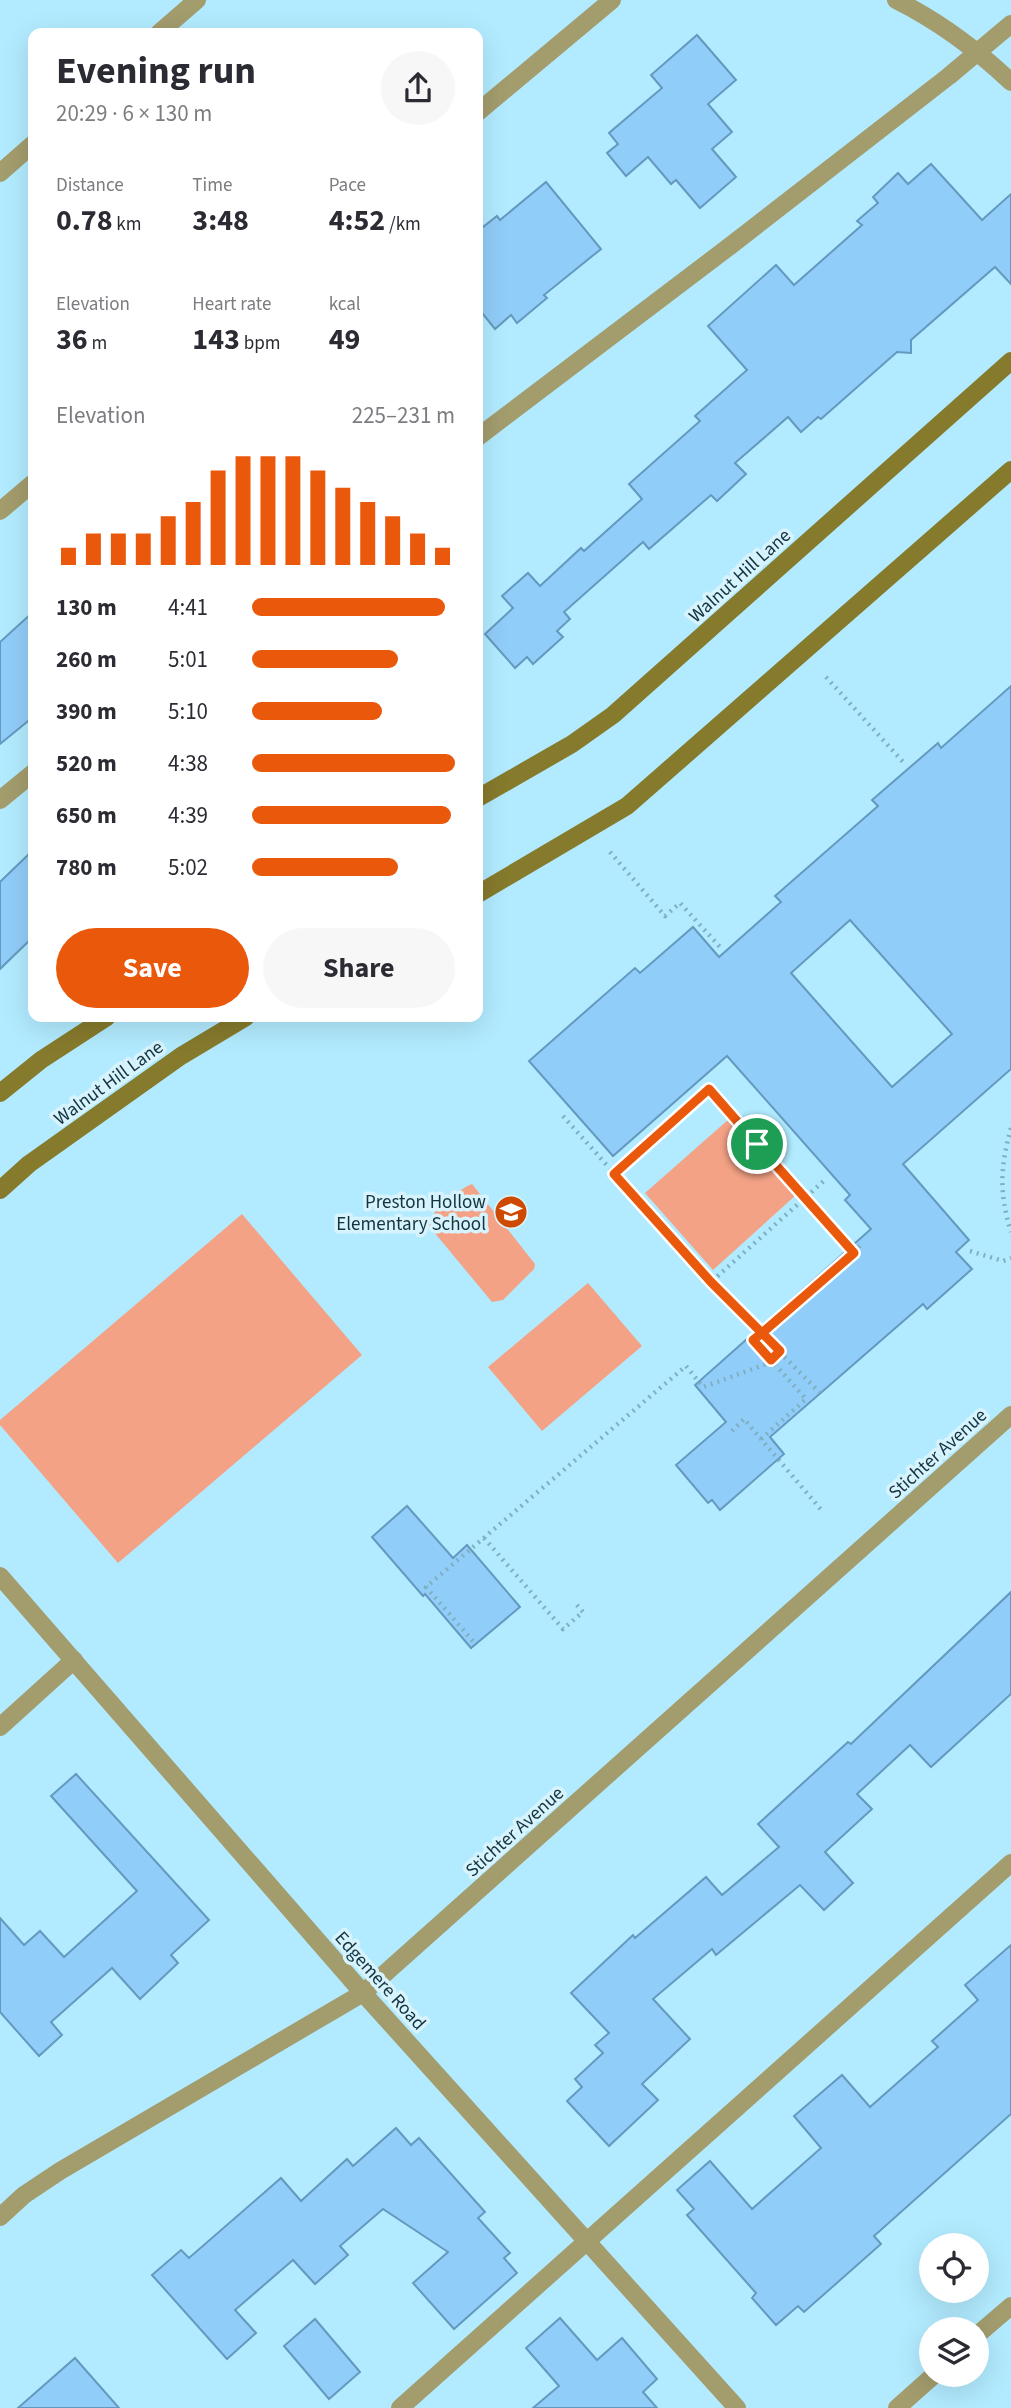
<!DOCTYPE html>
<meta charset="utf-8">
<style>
:root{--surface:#fff;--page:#f7f7f7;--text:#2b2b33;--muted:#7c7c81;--accent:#ea580c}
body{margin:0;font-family:"Source Sans 3",sans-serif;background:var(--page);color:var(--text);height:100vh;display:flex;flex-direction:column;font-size:26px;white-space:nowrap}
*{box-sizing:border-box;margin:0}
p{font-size:23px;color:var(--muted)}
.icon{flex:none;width:38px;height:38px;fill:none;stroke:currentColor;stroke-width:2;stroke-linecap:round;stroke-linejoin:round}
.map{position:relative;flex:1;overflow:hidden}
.sheet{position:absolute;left:28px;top:28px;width:455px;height:994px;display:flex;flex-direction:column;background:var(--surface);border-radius:14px;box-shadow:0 7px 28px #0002}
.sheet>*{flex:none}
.controls{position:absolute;left:919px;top:2233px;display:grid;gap:14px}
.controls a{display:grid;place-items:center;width:70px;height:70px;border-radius:50%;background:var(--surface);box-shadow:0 7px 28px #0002;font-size:35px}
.pin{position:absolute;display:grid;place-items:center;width:60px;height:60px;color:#fff;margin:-30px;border:4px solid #fff;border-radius:50%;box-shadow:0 2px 7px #0007}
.round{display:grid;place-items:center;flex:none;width:74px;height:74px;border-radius:37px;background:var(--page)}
.overview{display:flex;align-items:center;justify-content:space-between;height:119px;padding:0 28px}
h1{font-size:38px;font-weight:700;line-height:52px}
.stats{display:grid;grid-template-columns:repeat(3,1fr);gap:10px;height:119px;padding:7px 28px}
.stats div{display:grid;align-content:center}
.stats b{font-size:30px;font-weight:700}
.stats small{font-size:19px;font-weight:400}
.stats p{font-size:19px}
.chart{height:196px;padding:14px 28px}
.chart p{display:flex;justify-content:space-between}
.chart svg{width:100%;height:126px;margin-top:7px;stroke:var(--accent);stroke-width:6}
.action{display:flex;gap:14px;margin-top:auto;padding:14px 28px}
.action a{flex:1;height:80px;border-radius:42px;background:var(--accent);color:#fff;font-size:28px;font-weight:700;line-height:80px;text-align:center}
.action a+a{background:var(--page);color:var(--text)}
ul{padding:0 28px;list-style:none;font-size:23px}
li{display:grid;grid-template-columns:112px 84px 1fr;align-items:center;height:52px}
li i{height:18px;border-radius:9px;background:var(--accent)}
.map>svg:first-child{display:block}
.green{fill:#f3a285}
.building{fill:#91cdf9;stroke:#6499bf;stroke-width:2;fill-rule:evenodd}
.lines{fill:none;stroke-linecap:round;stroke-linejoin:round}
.path{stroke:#7fb0c1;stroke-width:4.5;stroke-dasharray:2 5;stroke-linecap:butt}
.service{stroke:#a39c6d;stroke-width:18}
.minor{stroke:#a39c6d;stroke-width:18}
.tertiary{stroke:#a39c6d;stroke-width:18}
.secondary{stroke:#867a2c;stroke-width:18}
.route-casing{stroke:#fff;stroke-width:14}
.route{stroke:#ea580c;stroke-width:9}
.labels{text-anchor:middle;stroke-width:7;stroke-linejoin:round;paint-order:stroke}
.street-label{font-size:19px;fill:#14333d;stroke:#d7f3fd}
.poi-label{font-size:19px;fill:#14333d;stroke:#d7f3fd;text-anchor:end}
</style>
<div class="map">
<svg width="1011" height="2408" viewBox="0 0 1011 2408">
<rect width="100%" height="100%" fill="#b2ebff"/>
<g class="green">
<polygon points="729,1119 796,1195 713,1270 645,1193"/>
<path d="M472,1184L535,1264L534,1269L503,1300L492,1302L429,1226C430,1210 458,1190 472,1184Z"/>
<polygon points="242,1214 362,1355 118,1563 0,1425 0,1420"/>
<polygon points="588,1283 642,1346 542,1431 488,1367"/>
</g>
<g class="building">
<polygon points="697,35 736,80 708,104 732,132 712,149 736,177 700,208 676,180 671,184 648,157 626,176 607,153 618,144 609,133 662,88 651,75"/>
<polygon points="931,164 982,220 1011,194 1011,284 995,267 911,340 911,353 897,352 821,419 818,417 801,432 788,417 735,463 746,474 717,501 711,495 649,549 643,542 564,612 570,619 557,631 563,637 533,664 527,657 515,668 485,634 513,608 502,596 528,573 540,586 581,548 584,551 642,499 629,484 700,421 695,416 747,370 708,326 776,265 794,285 862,225 857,221 878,203 873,197 898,173 908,184"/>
<polygon points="546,182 601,249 544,295 547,298 517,323 511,315 495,329 478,308 478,231 497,216 500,220"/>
<polygon points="33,612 33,717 0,744 0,642"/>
<path d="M1011,686V1069L903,1164L969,1240L956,1252L972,1269L927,1309L923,1304L770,1437L784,1454L720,1510L712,1500L708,1503L676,1465L726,1422L695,1385L871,1229L845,1200L850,1195L727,1056L613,1156L529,1061L635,968L640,973L693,927L719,957L781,902L775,896L878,806L872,800L938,743L941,748ZM850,920L952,1034L892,1087L791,973Z"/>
<polygon points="33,850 33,937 0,969 0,882"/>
<polygon points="407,1506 453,1558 467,1545 520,1607 471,1648 425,1594 423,1596 372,1537"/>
<polygon points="1011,1592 1011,1694 931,1767 910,1745 857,1794 872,1809 825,1852 853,1883 824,1910 800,1885 716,1955 712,1949 653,1999 690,2039 642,2084 658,2100 609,2146 567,2101 582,2087 575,2079 603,2053 595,2045 609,2033 571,1993 633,1935 635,1938 706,1877 722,1895 779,1847 758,1824 848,1742 851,1744"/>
<polygon points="76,1774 209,1920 171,1955 178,1963 140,1999 112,1968 51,2022 62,2035 39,2056 0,2012 0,1918 24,1945 40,1931 64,1957 137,1891 51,1796"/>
<polygon points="1011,1945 1011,2114 874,2236 881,2244 804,2312 798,2306 776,2325 752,2298 756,2293 687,2215 694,2209 677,2190 710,2161 752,2209 821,2148 794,2116 842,2075 870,2107 938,2047 932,2041 978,2000 965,1985"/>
<polygon points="396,2128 411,2145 419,2138 485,2212 478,2218 510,2253 504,2258 517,2273 454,2329 413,2283 448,2252 383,2209 340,2246 348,2255 315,2284 293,2260 235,2310 256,2333 227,2359 152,2275 181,2250 189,2258 281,2178 301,2201 347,2159 353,2166"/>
<polygon points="560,2318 597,2360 622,2338 657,2379 643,2392 657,2408 533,2408 559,2386 526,2348"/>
<polygon points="315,2319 360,2372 329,2399 284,2346"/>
<polygon points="75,2358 119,2408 18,2408"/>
</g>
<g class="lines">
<g class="path">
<polyline points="826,677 904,763"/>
<polyline points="610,852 665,916 680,903 721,948"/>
<polyline points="563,1116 711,1282 826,1179"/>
<path d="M1011,1128C1000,1168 999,1193 1011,1232"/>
<polyline points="614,1174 709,1089 854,1253"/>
<polyline points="970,1251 1003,1261 1011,1258"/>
<polyline points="711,1282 820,1393"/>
<polyline points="732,1431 744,1419 823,1512"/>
<polyline points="761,1439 806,1399 753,1340 862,1244"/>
<polyline points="484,1538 563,1629 583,1612 575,1603"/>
<polyline points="473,1641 426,1587 686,1366 703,1387 764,1365 785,1347"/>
</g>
<g class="service">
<polyline points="159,33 197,0"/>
<polyline points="0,173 33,144"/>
<polyline points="478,437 730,246 949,76 1011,24"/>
<polyline points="0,800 33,773"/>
<polyline points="0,1727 74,1660"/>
<polyline points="400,2408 1011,1863"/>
</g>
<g class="minor">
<polyline points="478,112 612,0"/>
<polyline points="0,511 33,483"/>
<polyline points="0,2217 24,2195 60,2171 363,1993 1011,1415"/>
<polyline points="976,2336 1011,2306"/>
<polyline points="897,2408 934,2375"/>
</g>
<g class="tertiary">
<path d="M896,0C940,22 975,48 1011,82"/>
<polyline points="0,1576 363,1993 737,2408"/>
</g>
<g class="secondary">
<polyline points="478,798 572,744 613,715 1011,361"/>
<polyline points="478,894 627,806 1011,470"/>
<polyline points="0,1093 41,1060 107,1017"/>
<polyline points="0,1190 29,1164 181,1056 246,1017"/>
</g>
</g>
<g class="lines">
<defs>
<polyline id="route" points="757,1144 854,1253 762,1333 780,1351 771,1360 753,1340 762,1333 711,1282 614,1174 709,1089 757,1144"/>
</defs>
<use href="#route" class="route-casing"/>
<use href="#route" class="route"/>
</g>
<defs>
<symbol id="school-disc" viewBox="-11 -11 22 22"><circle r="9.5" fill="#cf4a01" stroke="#d7f3fd"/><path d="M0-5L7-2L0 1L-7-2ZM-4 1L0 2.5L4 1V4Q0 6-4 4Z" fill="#fff"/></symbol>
</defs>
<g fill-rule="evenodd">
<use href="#school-disc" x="492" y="1193" width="38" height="38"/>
</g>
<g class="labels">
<g class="street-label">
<text transform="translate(739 575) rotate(-42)" y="7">Walnut Hill Lane</text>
<text transform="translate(108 1082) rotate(-36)" y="7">Walnut Hill Lane</text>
<text transform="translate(937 1453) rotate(-42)" y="7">Stichter Avenue</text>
<text transform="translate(514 1831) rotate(-42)" y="7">Stichter Avenue</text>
<text transform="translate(381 1980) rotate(48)" y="7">Edgemere Road</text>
</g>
<g class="poi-label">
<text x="486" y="1208">Preston Hollow<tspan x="486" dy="22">Elementary School</tspan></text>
</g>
</g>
</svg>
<div class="controls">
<a><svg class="icon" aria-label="locate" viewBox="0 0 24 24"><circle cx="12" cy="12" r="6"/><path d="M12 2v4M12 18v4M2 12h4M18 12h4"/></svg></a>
<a><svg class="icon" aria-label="layers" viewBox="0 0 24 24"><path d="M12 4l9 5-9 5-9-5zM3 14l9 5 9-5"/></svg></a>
</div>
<div class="pin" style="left:757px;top:1144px;background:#1e9e55"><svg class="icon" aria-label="arrive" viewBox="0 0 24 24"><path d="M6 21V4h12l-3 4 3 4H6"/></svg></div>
<section class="sheet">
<div class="overview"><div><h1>Evening run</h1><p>20:29 · 6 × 130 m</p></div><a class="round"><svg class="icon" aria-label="share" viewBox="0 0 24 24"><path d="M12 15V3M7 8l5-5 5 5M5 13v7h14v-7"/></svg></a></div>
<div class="stats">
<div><p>Distance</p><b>0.78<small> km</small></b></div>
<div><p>Time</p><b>3:48</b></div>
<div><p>Pace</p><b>4:52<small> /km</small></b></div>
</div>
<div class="stats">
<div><p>Elevation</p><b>36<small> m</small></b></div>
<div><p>Heart rate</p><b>143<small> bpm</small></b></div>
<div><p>kcal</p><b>49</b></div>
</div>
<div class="chart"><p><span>Elevation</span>225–231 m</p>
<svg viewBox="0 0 160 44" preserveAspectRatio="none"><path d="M5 44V38M15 44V33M25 44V33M35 44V33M45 44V27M55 44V22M65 44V11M75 44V6M85 44V6M95 44V6M105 44V11M115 44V17M125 44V22M135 44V27M145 44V33M155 44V38"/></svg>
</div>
<ul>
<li><b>130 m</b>4:41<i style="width:95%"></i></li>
<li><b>260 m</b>5:01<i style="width:72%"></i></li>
<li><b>390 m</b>5:10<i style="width:64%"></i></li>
<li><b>520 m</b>4:38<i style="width:100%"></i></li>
<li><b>650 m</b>4:39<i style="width:98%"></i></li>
<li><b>780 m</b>5:02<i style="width:72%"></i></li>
</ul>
<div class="action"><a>Save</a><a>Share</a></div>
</section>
</div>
